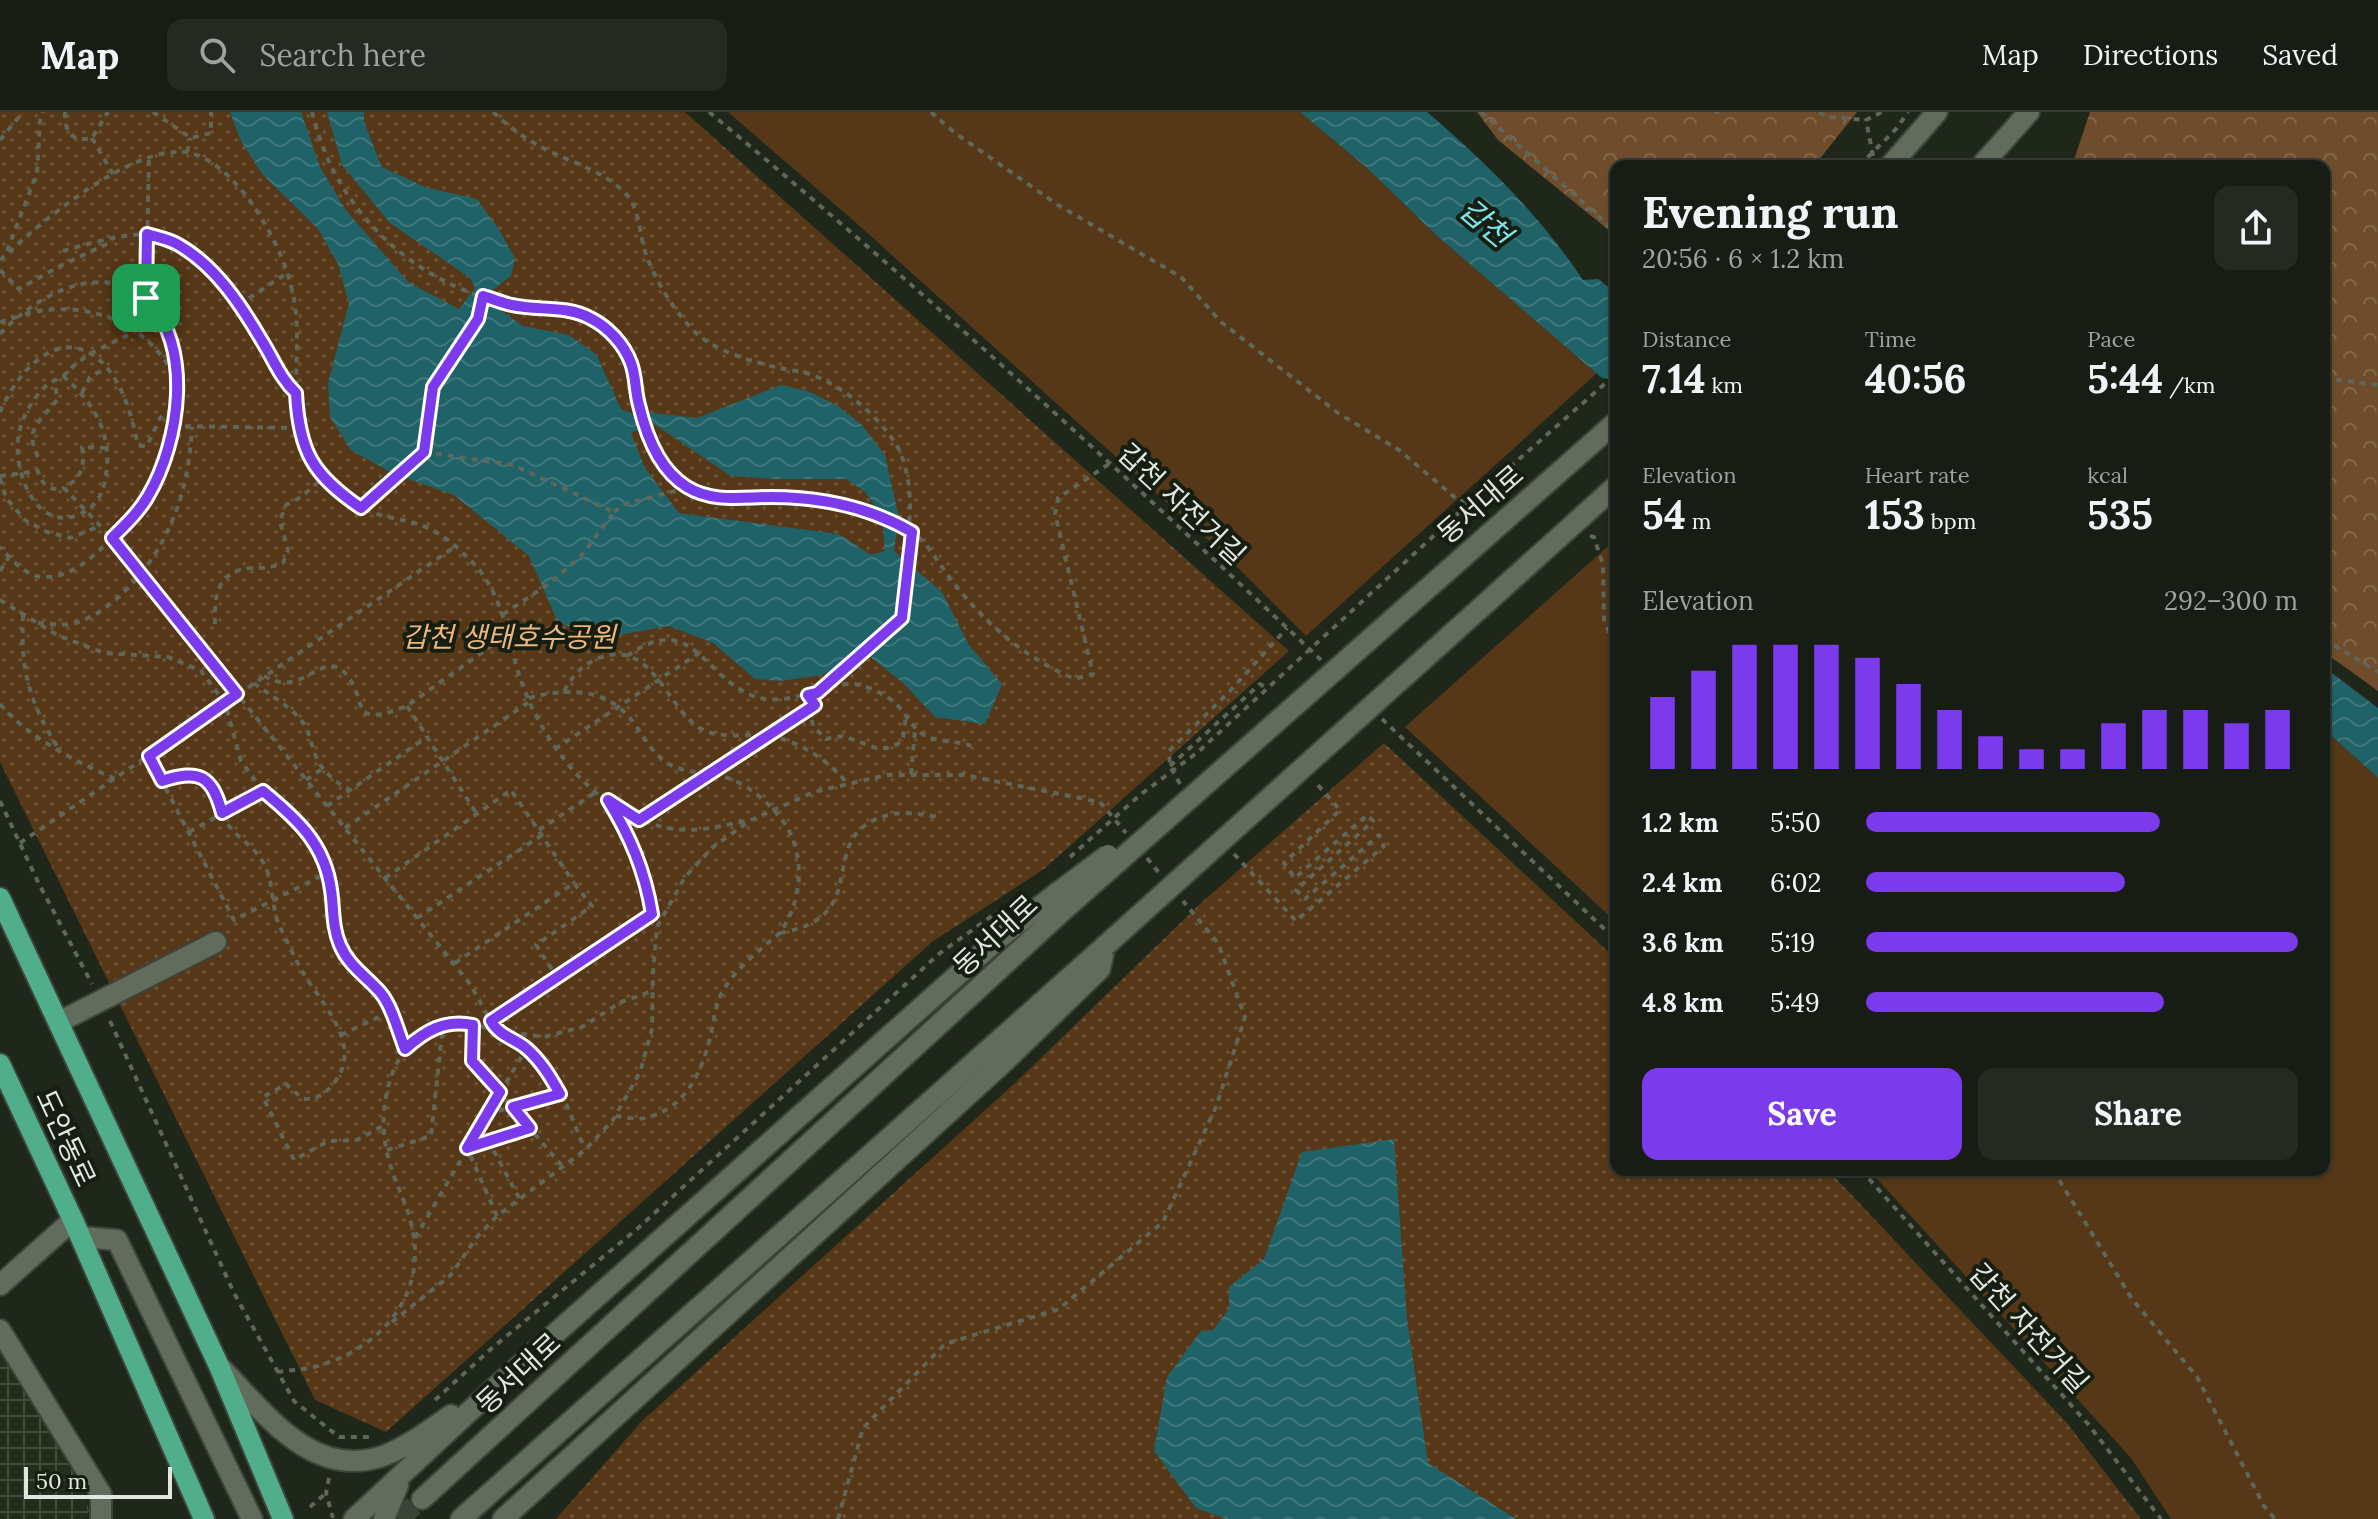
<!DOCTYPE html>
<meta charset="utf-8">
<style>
:root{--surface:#171d14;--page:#242a22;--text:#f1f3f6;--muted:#9ea2a0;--line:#363b34;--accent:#7c3aed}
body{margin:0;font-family:Lora,"Noto Sans KR",serif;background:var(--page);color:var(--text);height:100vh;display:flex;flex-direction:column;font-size:30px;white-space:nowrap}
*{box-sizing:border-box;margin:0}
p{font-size:26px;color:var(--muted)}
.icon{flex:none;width:44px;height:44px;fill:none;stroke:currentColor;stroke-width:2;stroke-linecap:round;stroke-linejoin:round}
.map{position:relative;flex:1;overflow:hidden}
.sheet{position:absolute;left:1610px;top:48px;width:720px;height:1016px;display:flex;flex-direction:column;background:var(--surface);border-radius:16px;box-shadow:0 2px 6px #0004,0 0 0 2px var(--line)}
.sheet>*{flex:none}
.scale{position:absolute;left:24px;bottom:20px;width:148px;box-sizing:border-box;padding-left:8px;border:4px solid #e1e7de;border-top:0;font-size:22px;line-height:28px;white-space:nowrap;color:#e1e7de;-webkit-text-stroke:6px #161e11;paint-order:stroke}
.pin{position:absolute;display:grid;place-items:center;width:68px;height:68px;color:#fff;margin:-34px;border-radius:16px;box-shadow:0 4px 12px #0006}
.round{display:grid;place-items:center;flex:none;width:84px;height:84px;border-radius:16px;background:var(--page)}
.overview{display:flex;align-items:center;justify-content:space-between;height:136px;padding:0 32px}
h1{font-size:44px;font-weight:700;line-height:60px}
.metrics{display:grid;grid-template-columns:repeat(3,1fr);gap:12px;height:136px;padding:8px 32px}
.metrics div{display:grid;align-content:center}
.metrics b{font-size:40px;font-weight:700}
.metrics small{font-size:22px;font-weight:400}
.metrics p{font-size:22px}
.chart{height:224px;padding:16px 32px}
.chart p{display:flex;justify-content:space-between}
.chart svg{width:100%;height:144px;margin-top:8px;stroke:var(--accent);stroke-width:6}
.primary-button{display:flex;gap:16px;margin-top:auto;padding:16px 32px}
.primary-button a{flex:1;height:92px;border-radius:16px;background:var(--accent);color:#fff;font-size:32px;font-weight:700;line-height:92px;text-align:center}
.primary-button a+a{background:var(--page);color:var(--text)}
ul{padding:0 32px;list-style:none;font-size:26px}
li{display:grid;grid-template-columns:128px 96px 1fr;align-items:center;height:60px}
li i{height:20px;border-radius:10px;background:var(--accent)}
header{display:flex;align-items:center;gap:48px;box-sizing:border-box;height:112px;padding:0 40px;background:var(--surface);border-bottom:2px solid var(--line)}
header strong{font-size:38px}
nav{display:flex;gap:44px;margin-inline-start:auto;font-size:28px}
.search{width:560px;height:72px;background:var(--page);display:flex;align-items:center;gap:20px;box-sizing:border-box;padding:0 28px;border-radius:16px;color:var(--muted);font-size:30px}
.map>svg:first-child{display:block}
.industrial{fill:url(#industrial-grid)}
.grass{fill:#563717}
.forest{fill:url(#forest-crowns)}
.park{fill:url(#park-dots)}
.water{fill:url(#water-waves);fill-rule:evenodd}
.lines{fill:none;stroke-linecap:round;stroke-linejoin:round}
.minor-tunnel{stroke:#3c4437;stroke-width:20;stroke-dasharray:20 10;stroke-linecap:butt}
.minor-casing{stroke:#3d4439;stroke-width:24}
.major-casing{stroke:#3d4439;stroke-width:24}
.path{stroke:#5f665a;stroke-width:4;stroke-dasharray:6 6;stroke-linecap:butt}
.minor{stroke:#626c5c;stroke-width:20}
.major{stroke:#50ae8b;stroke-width:20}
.minor-bridge-casing{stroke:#3d4439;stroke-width:24;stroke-linecap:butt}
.path-bridge{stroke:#5f665a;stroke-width:4;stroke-dasharray:6 6;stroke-linecap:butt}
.minor-bridge{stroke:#626c5c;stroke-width:20}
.route-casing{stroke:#fff;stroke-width:16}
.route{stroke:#7c3aed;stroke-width:10}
.labels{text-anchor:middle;stroke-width:8;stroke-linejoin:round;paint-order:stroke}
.street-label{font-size:28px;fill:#e1e7de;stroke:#161e11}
.park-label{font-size:28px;font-style:italic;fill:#edb57f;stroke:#161e11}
.water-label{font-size:30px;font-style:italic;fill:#7de2ea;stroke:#161e11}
</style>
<header>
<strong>Map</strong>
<div class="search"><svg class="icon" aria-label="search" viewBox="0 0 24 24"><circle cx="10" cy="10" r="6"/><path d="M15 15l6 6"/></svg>Search here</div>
<nav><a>Map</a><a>Directions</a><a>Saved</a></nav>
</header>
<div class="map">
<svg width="2378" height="1407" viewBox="0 0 2378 1407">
<defs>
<pattern id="industrial-grid" width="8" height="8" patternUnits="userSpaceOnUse" patternTransform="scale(2)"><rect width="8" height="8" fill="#232f1b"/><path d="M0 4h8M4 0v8" fill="none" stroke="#434d3c"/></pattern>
<pattern id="forest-crowns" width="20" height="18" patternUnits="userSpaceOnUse" patternTransform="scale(2)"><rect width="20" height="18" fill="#6f4d2c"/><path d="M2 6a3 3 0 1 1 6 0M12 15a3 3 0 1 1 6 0" fill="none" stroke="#83674a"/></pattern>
<pattern id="park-dots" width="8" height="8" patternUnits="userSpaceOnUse" patternTransform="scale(2)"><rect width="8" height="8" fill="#563717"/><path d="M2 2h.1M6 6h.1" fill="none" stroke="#6e5438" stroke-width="1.8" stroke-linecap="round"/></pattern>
<pattern id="water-waves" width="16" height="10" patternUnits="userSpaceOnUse" patternTransform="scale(2)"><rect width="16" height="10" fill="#1f6267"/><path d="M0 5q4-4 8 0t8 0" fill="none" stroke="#3f787c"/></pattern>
</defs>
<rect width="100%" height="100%" fill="#1f271a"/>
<polygon class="industrial" points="0,1239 20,1265 84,1379 89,1400 82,1407 0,1407"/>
<g class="grass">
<polygon points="728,0 1300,0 1367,56 1436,123 1597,261 1306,524 1226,444 854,109"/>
<polygon points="1616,427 1616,810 1405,615"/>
<polygon points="2324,617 2378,666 2378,1407 2171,1407 2131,1346 1869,1058 2324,1058"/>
</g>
<g class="forest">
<polygon points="1477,0 1857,0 1814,54 1616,54 1616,124 1498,28"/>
<polygon points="2090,0 2378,0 2378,579 2324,540 2324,54 2072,54"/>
</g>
<g class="park">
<polygon points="0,0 685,0 1289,539 1044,757 932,830 386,1320 315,1288 0,650"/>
<polygon points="1384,631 1616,847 1616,1058 1828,1058 2066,1310 2141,1407 556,1407 642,1309 1015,971 1201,791"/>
</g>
<g class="water">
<path d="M230,0H301L320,55L345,97L408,170L459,197L475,176L470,166L390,111L342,53L327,0H364V10L382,55L425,75L477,87L498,116L515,146L511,164L490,180L491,191L523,214L569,223L596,242L621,297L631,301H654L697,306L781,273L808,279L838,294L862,313L885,343L899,406L894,439L942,480L969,533L1002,572L985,612L935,605L903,571L868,543L822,563L780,569L755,567L713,531L669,514L591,528L557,508L529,444L454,383L392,361L351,338L330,305L328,271L349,191L338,152L318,117L262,62L240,27ZM654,312L731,364L775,367H846L864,379L878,397L883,414L885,439L871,443L839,422L679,401L645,356L631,321Z"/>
<path d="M1300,0H1427C1486,50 1540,104 1583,168L1598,167L1616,181V267L1602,266L1436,123L1367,56Z"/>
<polygon points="2324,555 2378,596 2378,666 2324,617"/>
<polygon points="1394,1027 1407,1207 1428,1351 1516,1407 1226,1407 1196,1396 1154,1339 1167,1265 1201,1219 1213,1218 1229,1197 1229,1175 1264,1147 1302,1040"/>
</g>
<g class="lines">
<polyline class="minor-tunnel" points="399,1407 422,1387"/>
<defs>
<g id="minor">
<polyline points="1890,54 1937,0"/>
<polyline points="1981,54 2029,0"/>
<polyline points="59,910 216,830"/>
<polyline points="81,1125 117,1128 252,1407"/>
<polyline points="0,1173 73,1108"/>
<polyline points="0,1218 101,1382 101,1407"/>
<path d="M222,1257C265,1301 312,1368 383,1344C407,1335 430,1318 451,1303"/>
<polyline points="422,1387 1068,794"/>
<polyline points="354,1407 501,1270 997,828 1057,781"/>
<polyline points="384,1407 398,1373"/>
<polyline points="461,1407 1105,834"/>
<polyline points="503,1407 1005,949 1100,857 1105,834"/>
</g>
<g id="major">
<polyline points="0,786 219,1254 283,1407"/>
<polyline points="0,952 73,1108 204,1407"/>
</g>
</defs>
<use href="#minor" class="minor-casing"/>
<use href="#major" class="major-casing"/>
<g class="path">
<path d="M65,0C64,19 72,31 92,26L108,0"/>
<polyline points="153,0 191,26 211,21 211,0"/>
<path d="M312,0C335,99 415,174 514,193C548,200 583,193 610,221C633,244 631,263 638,292C646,323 659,355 685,374C711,392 744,384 773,385C819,386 874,392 912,420C928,431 938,451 950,466C978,503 1008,531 1048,554C1056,558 1067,565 1076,566C1081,566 1088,563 1093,562L1055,402L1058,386L1109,352"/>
<path d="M493,0C510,16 527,28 547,38C575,52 604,59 626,82C641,98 639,126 647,145C657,171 676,202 696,221C717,240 753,250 780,256C791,259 804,259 815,264C845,276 875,302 894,329C909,351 913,391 908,417"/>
<path d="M709,0C920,175 1122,360 1321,548"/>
<polyline points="931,0 955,21 1058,93 1181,165 1221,210 1338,301 1399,338 1459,389 1496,391"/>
<polyline points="1481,0 1616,120"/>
<polyline points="1715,0 1719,0"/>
<polyline points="1819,0 1828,5 1866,8"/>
<polyline points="92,26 113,62"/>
<polyline points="0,28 23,0"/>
<polyline points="187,40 191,26"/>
<polyline points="1873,44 1866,8 1882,0"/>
<polyline points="7,139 37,61 40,9 43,0"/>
<path d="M63,139C84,133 127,120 148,123C202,128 237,188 262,229C273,247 280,265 295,280"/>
<path d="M0,148C40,111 127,36 184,40C209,42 236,69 250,89C272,120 289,155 295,193C302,242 287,298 308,342C322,370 350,394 380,403C398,408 415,409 432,418C448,426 462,440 474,452C503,483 507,525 519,563C542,632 597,706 674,717C698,720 722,714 746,709"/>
<polyline points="0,158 19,177 58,155 113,129"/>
<polyline points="146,186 149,44"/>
<polyline points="239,193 287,161"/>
<path d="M25,202C84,186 150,210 176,268"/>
<polyline points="0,210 17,205"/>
<path d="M0,222C27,193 70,165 113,171C194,183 183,308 158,364C146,392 125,414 103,435C87,450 67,466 44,465C26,465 12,448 0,435"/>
<path d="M63,264C90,287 110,316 107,354C105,376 100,394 78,403C35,419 14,360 18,326C21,307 32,286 47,273C52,269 58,267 63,264C68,260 72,255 77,251C94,238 117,229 136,219"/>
<polyline points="2324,266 2378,273"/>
<polyline points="82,281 90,265 106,256"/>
<path d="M0,300C14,267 52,216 93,243C120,262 131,299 137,330L141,334H147L160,306L175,295"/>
<polyline points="173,314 298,316"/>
<path d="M106,336L82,335C85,354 82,366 64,376L112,426L470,872L496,918L544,925L582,915L621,890L652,879"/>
<polyline points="424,340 513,353 614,400 581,444 550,471 502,503"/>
<path d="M38,345C23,316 42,308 57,288L55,268"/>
<path d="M0,364L38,359C41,372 50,380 64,376"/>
<polyline points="0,366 6,386 25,408 47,420 70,426 100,414"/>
<polyline points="361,396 424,340 433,275 478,207 483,184"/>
<polyline points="614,400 625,392 687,376"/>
<polyline points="1590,424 1594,425 1603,453 1604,508 1616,539"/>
<polyline points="0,459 9,445"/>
<path d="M0,488L57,523L104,541L168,545L201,559L225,591L241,649L263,679L294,704L315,728L324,747L331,777L333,812L339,831L348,849L381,881L405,937C384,968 378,1011 389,1048C394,1070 406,1089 411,1111C430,1182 380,1238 314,1255C302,1258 289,1258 278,1260"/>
<path d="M23,503C20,559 30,592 60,639"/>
<path d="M38,511C50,512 64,514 75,511C93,506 109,494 122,482C169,437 189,379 192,315"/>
<path d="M215,512C214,484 217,458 252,456C264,456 271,456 283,451L288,438L280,409L286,393L301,385L323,366"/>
<polyline points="2324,527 2378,560"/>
<path d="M627,544C692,498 702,563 751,583C791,600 833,563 863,574C873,577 888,584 895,591C906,601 911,615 924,623C938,631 956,628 971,634"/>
<path d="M264,564C274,569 284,573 295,569C316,563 333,539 351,569C357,579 359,590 363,600L372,603L384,602L407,594L508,522"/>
<path d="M254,571C268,582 288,593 300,607C308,615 309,625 313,636C319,657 332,668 350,678"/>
<path d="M564,579C573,563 582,553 599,546C655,524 668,606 708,620C724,625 742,623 758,623C793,624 826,646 848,672"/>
<polyline points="819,579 902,506 912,420"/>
<path d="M529,586C567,576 607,575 633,610C643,623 650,638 663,648C681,662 700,659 721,664C745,669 774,694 787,715C805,746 802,789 781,819C777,825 769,829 763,835C750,846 736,859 726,874C714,891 715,907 710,926C701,962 685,996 646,1006C637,1008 625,1005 616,1004"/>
<path d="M0,592C29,626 75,649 115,667"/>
<polyline points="407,594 477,702"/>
<polyline points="810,596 813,614 826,627 843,624 876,636 887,636 898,632 903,625 906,604"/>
<polyline points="1382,607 1616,828"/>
<polyline points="555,637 699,541"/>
<polyline points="149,644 234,808 327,761"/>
<polyline points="1170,654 1260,572 1268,577"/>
<polyline points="911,662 915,617"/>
<polyline points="306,668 322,657"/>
<path d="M162,669C178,664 194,657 208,670C219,680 218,696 225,708C235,726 255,733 265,754C274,772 271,794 279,813C286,827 293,843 301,857C319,890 365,931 334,971C324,983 318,987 303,987L286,972L263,985L294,1048L328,1029L357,1028L384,1013"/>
<polyline points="1180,672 1170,654 1169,639 1230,579 1287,516"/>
<polyline points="0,689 39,772 92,872"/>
<polyline points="610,692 638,745 657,815"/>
<polyline points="327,694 427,625"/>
<polyline points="639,708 815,593 808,583"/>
<polyline points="345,716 529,590"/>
<polyline points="539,718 596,680"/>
<polyline points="189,720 263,679"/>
<polyline points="20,731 456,434"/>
<polyline points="1234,742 1296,809 1384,734 1379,723 1305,787 1296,778 1373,709 1367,703 1295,766 1284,751 1340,698 1316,671"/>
<polyline points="1147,746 1159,761"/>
<polyline points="385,766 511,678 574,771"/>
<polyline points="417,806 542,723"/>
<path d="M780,821C881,804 807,720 893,702C907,699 927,704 942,705"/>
<polyline points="455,851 574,771 592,794 536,833 557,865"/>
<polyline points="110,909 234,1181 294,1289 339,1325 372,1325"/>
<polyline points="491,909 652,802"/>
<polyline points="473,913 472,949 563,1055"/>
<polyline points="341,923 389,900"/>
<path d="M405,937C413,929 423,919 434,915C473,902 520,925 544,954C563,977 573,1011 585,1037"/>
<polyline points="487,1002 560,982"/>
<polyline points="488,1028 519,1086"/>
<polyline points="387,1038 431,1024 443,913"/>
<polyline points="1861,1058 2088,1312 2161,1407"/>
<polyline points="2053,1058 2132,1187 2197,1265 2264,1394 2275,1407"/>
<polyline points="497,1104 467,1036 530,1016"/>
<polyline points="415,1126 526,937"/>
<polyline points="392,1210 451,1163 476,1126 497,1104 585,1038 613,1008 640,960 652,917 653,861 657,815 685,765 713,735 751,708 814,680 887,663 964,663 1100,690 1126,721"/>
<polyline points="435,1288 492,1236 637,1117 940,841 999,799"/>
<polyline points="329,1366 326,1381 333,1406"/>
<polyline points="310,1395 326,1381"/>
<polyline points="838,1407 863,1316 945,1232 1059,1197 1163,1110 1216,995 1245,905 1218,831 1183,789"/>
</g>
<use href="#minor" class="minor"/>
<use href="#major" class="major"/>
<defs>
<g id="minor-bridge">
<polyline points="1057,781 1108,743"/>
<polyline points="1068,794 1616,310"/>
<polyline points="1105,834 1616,374"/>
</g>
</defs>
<use href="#minor-bridge" class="minor-bridge-casing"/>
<g class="path-bridge">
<polyline points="1859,54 1897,16 1908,0"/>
<polyline points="1070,745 1140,683 1198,640 1476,385 1616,262"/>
</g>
<use href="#minor-bridge" class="minor-bridge"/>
</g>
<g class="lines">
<defs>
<path id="route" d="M147,122C157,125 168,127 177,132C215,153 241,193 262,229C274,248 280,266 296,281C299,340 313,363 361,396L424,340L433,275L478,207L483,184C493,187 503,191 512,193C538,199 566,193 590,206C608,215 624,232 631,251C636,264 635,279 639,293C646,323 659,358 687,375C713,391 743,385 771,385C822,385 869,395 912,420L902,506L817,581L808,583L815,593L639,708L608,688C630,724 645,759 652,802L491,909C499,924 514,926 526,936C541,949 550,964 560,982L513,995L530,1016L467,1036L500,980L472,949L473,913C445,907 425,919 405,937C398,919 392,894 380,880C365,863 349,854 340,833C332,814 334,797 331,778C325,732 297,707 263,679L222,701C212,663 199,657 162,669L149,644L237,582L112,426C125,413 139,400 148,384C180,330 194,233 146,186Z"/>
</defs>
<use href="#route" class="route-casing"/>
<use href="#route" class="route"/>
</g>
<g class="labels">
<g class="street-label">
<text transform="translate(1182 392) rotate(43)" y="10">갑천 자전거길</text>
<text transform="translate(1480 392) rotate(-41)" y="10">동서대로</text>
<text transform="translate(995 823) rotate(-43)" y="10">동서대로</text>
<text transform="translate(66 1026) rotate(65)" y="10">도안동로</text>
<text transform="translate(2029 1216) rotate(48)" y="10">갑천 자전거길</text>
<text transform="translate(518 1261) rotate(-43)" y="10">동서대로</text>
</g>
<g class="park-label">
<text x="509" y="535">갑천 생태호수공원</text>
</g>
<g class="water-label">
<text transform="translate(1485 111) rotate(40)" y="10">갑천</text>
</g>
</g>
</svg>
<div class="scale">50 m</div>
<div class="pin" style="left:146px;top:186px;background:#1e9e55"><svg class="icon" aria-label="arrive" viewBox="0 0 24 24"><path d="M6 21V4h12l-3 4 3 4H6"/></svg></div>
<section class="sheet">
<div class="overview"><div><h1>Evening run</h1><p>20:56 · 6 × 1.2 km</p></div><a class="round"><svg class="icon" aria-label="share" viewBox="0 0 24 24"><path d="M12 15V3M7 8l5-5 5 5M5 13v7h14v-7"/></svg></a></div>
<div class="metrics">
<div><p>Distance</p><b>7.14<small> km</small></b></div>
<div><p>Time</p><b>40:56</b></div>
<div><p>Pace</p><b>5:44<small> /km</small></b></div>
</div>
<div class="metrics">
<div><p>Elevation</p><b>54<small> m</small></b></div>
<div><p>Heart rate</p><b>153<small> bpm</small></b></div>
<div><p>kcal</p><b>535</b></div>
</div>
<div class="chart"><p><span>Elevation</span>292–300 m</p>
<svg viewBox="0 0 160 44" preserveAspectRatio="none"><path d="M5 44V22M15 44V14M25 44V6M35 44V6M45 44V6M55 44V10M65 44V18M75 44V26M85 44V34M95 44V38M105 44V38M115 44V30M125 44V26M135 44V26M145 44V30M155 44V26"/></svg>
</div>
<ul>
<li><b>1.2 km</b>5:50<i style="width:68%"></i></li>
<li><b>2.4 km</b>6:02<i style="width:60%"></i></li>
<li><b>3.6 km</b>5:19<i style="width:100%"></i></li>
<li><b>4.8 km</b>5:49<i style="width:69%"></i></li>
</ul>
<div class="primary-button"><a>Save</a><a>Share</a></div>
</section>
</div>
